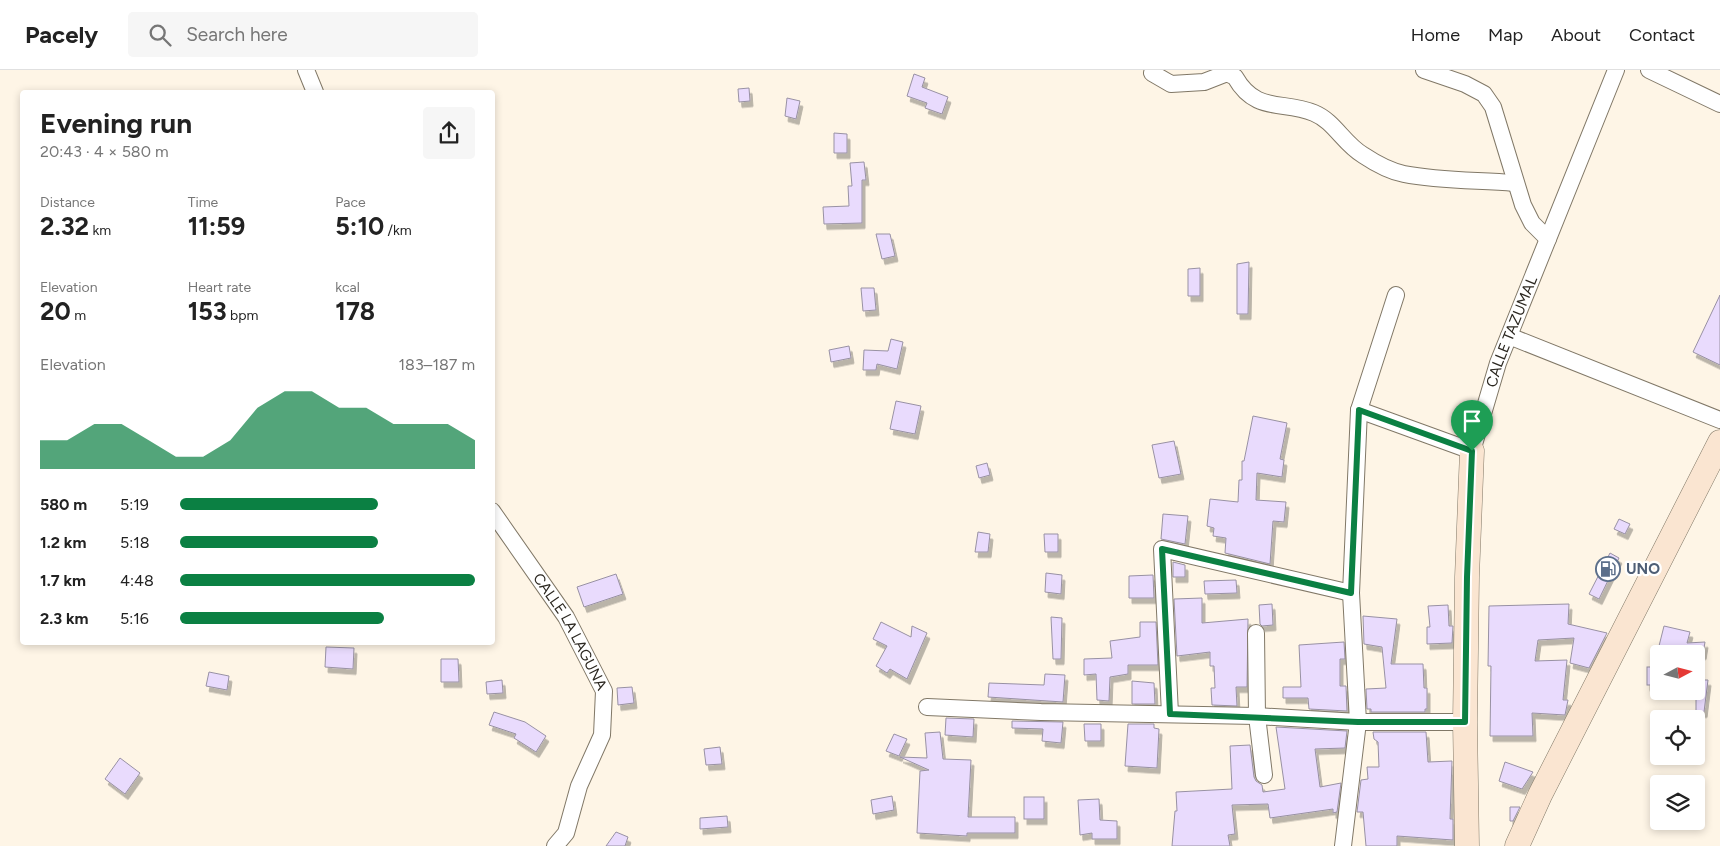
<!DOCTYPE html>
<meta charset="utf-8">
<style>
:root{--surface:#fff;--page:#f6f6f6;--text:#222;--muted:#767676;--line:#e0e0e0;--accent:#0b8043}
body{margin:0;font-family:Figtree,sans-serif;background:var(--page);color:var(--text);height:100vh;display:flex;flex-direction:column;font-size:19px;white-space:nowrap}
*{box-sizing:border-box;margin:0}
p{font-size:16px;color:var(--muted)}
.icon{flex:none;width:28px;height:28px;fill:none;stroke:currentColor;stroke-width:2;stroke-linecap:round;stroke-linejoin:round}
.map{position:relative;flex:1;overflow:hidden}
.side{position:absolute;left:20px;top:20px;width:475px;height:555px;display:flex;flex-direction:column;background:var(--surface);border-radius:5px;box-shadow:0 2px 8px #0003}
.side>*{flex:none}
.needle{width:32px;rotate:83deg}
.controls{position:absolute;left:1650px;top:575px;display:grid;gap:10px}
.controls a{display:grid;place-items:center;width:55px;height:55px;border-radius:5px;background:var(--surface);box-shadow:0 2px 8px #0003;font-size:25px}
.pin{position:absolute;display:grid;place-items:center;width:42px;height:42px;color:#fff;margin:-51px -21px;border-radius:50% 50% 50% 0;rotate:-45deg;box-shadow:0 0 5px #0007}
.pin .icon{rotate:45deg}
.round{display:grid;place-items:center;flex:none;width:52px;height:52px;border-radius:5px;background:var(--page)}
.head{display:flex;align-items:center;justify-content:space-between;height:85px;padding:0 20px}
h1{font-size:28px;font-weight:700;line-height:38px}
.stats{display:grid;grid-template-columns:repeat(3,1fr);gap:8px;height:85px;padding:5px 20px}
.stats div{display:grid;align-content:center}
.stats b{font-size:25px;font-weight:700}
.stats small{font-size:14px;font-weight:400}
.stats p{font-size:14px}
.chart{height:140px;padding:10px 20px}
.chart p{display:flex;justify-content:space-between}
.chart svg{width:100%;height:90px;margin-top:5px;fill:var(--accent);opacity:.7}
ul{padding:0 20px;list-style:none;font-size:16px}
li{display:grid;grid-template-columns:80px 60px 1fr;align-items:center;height:38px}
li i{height:12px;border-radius:6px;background:var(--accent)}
header{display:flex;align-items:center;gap:30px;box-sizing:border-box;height:70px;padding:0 25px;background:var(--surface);border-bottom:1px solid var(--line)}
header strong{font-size:24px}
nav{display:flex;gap:28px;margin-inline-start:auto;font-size:18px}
.search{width:350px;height:45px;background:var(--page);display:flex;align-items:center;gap:12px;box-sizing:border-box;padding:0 18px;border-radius:5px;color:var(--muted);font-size:19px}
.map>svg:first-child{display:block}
.building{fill:#e9dbfd;stroke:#9891a3;filter:url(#shadow)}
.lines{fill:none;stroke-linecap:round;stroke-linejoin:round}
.street-casing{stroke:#817867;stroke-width:18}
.secondary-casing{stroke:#817867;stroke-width:25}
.street{stroke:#fff;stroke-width:16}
.secondary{stroke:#fae5d1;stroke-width:24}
.route-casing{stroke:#fff;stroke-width:10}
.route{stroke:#0b8043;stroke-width:6}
.labels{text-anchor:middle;stroke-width:4.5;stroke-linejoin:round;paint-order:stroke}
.street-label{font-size:15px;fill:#2c2821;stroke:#fff}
.service-label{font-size:15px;font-weight:bold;fill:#4e5e75;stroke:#fff;text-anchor:start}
</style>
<header>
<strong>Pacely</strong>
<div class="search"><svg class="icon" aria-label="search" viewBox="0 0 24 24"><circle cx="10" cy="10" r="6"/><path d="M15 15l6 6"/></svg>Search here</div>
<nav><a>Home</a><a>Map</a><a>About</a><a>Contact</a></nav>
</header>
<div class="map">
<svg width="1720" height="776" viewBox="0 0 1720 776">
<defs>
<filter id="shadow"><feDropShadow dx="3" dy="5.5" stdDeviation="0" flood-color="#0004"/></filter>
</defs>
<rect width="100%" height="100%" fill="#fef5e6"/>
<g class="building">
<polygon points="914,4 925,8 922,17 948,27 942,44 925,38 927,33 907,26"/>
<polygon points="749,18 750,31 739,32 738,19"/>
<polygon points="787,28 800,31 796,49 785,46"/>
<polygon points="834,63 847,64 847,83 834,83"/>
<polygon points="864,92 866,110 862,110 862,153 824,154 823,137 849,136 848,116 852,116 850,93"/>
<polygon points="876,164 890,164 895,186 882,189"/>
<polygon points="1249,192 1248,244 1237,244 1237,194"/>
<polygon points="1200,198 1200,226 1188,226 1188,199"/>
<polygon points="861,218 874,218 876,240 863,241"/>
<polygon points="1720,225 1720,295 1693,282"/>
<polygon points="891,269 903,272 897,299 877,294 876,300 863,300 864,280 888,281"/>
<polygon points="849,276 851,288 831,292 829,280"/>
<polygon points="896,331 921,336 915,364 890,359"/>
<polygon points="1253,346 1287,353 1280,389 1284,390 1282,407 1257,403 1256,430 1286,432 1284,452 1273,451 1270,494 1225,483 1226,468 1213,466 1214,458 1207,456 1210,429 1238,432 1239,410 1242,410 1242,391 1244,391"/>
<polygon points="1174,371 1181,404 1159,408 1152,375"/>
<polygon points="987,393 990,405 979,408 976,396"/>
<polygon points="1163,444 1188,446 1185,474 1161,469"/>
<polygon points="1619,449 1630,454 1625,464 1614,459"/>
<polygon points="978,462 990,464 988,482 975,482"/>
<polygon points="1044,464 1058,464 1058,482 1045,482"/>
<polygon points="1610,483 1619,488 1599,529 1589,524"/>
<polygon points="1173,492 1185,495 1185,507 1173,507"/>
<polygon points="1046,503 1062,505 1061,524 1045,522"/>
<polygon points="616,504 623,524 584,537 577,517"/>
<polygon points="1153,505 1154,528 1129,528 1129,506"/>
<polygon points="1236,510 1237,523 1205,524 1204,511"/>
<polygon points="1202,528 1202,553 1248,549 1247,617 1236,617 1237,636 1212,635 1211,618 1215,618 1214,596 1210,596 1210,582 1177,586 1174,529"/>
<polygon points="1272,534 1273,555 1262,556 1260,554 1259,535"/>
<polygon points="1569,534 1568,554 1607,563 1589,598 1570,593 1574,568 1538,570 1535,591 1567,590 1563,630 1568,630 1565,645 1532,643 1533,666 1490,666 1491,596 1488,596 1489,536"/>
<polygon points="1448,535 1449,556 1453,556 1452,573 1427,574 1427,557 1430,557 1428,536"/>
<polygon points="1363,546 1397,549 1391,594 1423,594 1424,618 1427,618 1427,639 1425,639 1425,642 1371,642 1371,639 1367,639 1366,619 1386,618 1382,577 1364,574"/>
<polygon points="1051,547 1062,548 1061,589 1053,589"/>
<polygon points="881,552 911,567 912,556 927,563 907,609 890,599 887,603 876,596 887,576 873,569"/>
<polygon points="1140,552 1156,552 1158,595 1128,595 1128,604 1110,607 1109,631 1097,630 1096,604 1084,605 1084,589 1112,588 1110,571 1140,567"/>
<polygon points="1664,556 1690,562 1687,573 1705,572 1703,584 1657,584"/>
<polygon points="1344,572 1345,589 1340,589 1340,616 1346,616 1347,641 1309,639 1308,628 1283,628 1283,617 1301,617 1299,575"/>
<polygon points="326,577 354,578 353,599 325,597"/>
<polygon points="441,589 458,589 459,612 441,612"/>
<rect x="1647" y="597" width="12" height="18"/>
<polygon points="209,602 229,606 227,620 206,616"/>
<polygon points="1045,604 1065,605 1063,632 988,627 989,613 1044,615"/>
<polygon points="502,610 503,623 487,624 486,612"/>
<polygon points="1696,610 1708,610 1704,642 1696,642"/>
<polygon points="1132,611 1154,613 1155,634 1132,634"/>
<polygon points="632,617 634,633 618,635 617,618"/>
<polygon points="494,642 525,652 546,666 536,682 514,668 516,664 489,655"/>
<polygon points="946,648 974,649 973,667 945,665"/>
<polygon points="1012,651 1063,652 1061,673 1042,671 1043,659 1012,658"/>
<polygon points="1084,654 1101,654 1101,671 1085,671"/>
<polygon points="1128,654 1154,654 1154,658 1159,659 1157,698 1125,696"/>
<polygon points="1276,657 1347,661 1345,678 1315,679 1320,717 1341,713 1337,742 1333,743 1333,739 1270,748 1268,734 1232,735 1235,764 1228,765 1230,776 1172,776 1175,741 1177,741 1176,722 1232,719 1230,676 1250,675 1254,707 1256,711 1262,715 1263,722 1285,719"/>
<polygon points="940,662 943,689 971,690 968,747 1015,747 1015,763 967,763 967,766 917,763 920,701 929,700 900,687 927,688 925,663"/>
<polygon points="1373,662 1426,662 1428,692 1452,691 1450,749 1453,749 1453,770 1397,766 1397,776 1366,776 1363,742 1357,742 1361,710 1368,709 1367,697 1379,697 1378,672 1374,669"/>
<polygon points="894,664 907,669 899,686 886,681"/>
<polygon points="720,677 722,694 706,695 704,679"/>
<polygon points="120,688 140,703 125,724 105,709"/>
<polygon points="1505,692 1533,702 1522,719 1499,711"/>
<polygon points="892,726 894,740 873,744 871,730"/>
<rect x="1024" y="727" width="20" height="22"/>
<polygon points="1099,729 1100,750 1117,751 1117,769 1092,769 1092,763 1080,765 1078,730"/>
<polygon points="1510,737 1520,737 1513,751 1510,751"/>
<polygon points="727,746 728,757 700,759 700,748"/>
<polygon points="616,762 628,767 625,776 606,776"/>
</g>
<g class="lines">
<defs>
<g id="street">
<polyline points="306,0 315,22"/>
<polyline points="1424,0 1465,14 1484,24 1493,37 1523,135 1532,153 1548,169"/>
<polyline points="1649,0 1720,34"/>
<path d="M1152,3L1171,14L1204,12L1227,3L1235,7C1256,44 1283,30 1314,43C1334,51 1344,74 1363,85C1375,93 1389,101 1404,104C1440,111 1478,110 1514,113"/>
<polyline points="1509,266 1720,350"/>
<path id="s1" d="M1359,340L1472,381L1498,293L1616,0"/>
<path id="s2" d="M492,441L566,547L604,621L602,665L579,716L566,763L555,776"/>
<polyline points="1256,563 1257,646 1264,705"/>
<polyline points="927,637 1041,642 1257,646 1358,652 1465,652"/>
<polyline points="1170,644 1162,479 1351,523"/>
<polyline points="1343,776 1358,652 1351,523 1359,340 1396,225"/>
</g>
<g id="secondary">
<polyline points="1467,776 1465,652 1467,507 1472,381"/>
<polyline points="1517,776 1540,725 1720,372"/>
</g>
</defs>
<use href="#street" class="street-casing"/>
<use href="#secondary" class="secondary-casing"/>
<use href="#street" class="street"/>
<use href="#secondary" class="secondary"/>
</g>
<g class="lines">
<defs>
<polygon id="route" points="1359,340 1472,381 1467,507 1465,652 1358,652 1170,644 1162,479 1351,523"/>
</defs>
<use href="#route" class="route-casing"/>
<use href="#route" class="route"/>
</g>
<defs>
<symbol id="fuel-ring" viewBox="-11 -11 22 22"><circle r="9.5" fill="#fff" stroke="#5c6f8a" stroke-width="1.5"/><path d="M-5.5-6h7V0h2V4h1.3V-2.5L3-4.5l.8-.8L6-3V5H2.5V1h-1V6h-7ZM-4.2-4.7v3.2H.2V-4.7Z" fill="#5c6f8a"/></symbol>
</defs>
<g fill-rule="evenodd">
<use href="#fuel-ring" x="1594" y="485" width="28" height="28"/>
</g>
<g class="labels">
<g class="street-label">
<text dy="5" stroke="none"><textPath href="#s1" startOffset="246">CALLE TAZUMAL</textPath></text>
<text dy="5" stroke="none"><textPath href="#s2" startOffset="144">CALLE LA LAGUNA</textPath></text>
</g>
<g class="service-label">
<text x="1626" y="504">UNO</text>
</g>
</g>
</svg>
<div class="controls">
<a><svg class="needle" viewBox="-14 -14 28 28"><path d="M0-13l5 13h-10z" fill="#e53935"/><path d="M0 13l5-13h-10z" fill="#767676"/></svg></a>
<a><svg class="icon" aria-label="locate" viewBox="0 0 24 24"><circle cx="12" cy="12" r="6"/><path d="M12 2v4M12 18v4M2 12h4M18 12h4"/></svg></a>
<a><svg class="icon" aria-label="layers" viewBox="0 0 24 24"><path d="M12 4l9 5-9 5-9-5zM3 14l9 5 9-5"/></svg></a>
</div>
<div class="pin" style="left:1472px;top:381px;background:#1e9e55"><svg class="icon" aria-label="arrive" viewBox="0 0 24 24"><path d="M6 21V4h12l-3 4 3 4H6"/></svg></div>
<section class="side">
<div class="head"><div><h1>Evening run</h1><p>20:43 · 4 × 580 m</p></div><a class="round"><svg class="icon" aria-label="share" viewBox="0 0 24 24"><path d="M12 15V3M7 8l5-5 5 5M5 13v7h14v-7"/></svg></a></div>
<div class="stats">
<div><p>Distance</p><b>2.32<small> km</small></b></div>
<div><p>Time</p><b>11:59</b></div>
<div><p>Pace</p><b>5:10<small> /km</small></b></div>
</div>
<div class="stats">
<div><p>Elevation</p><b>20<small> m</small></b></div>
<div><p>Heart rate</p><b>153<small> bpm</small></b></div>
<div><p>kcal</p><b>178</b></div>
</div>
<div class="chart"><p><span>Elevation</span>183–187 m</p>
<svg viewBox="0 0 160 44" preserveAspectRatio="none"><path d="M0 44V30L10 30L20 22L30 22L40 30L50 38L60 38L70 30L80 14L90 6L100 6L110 14L120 14L130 22L140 22L150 22L160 30V44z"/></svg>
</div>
<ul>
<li><b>580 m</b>5:19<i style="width:67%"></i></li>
<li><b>1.2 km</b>5:18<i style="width:67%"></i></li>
<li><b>1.7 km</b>4:48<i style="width:100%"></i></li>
<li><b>2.3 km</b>5:16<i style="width:69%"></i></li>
</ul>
</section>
</div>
